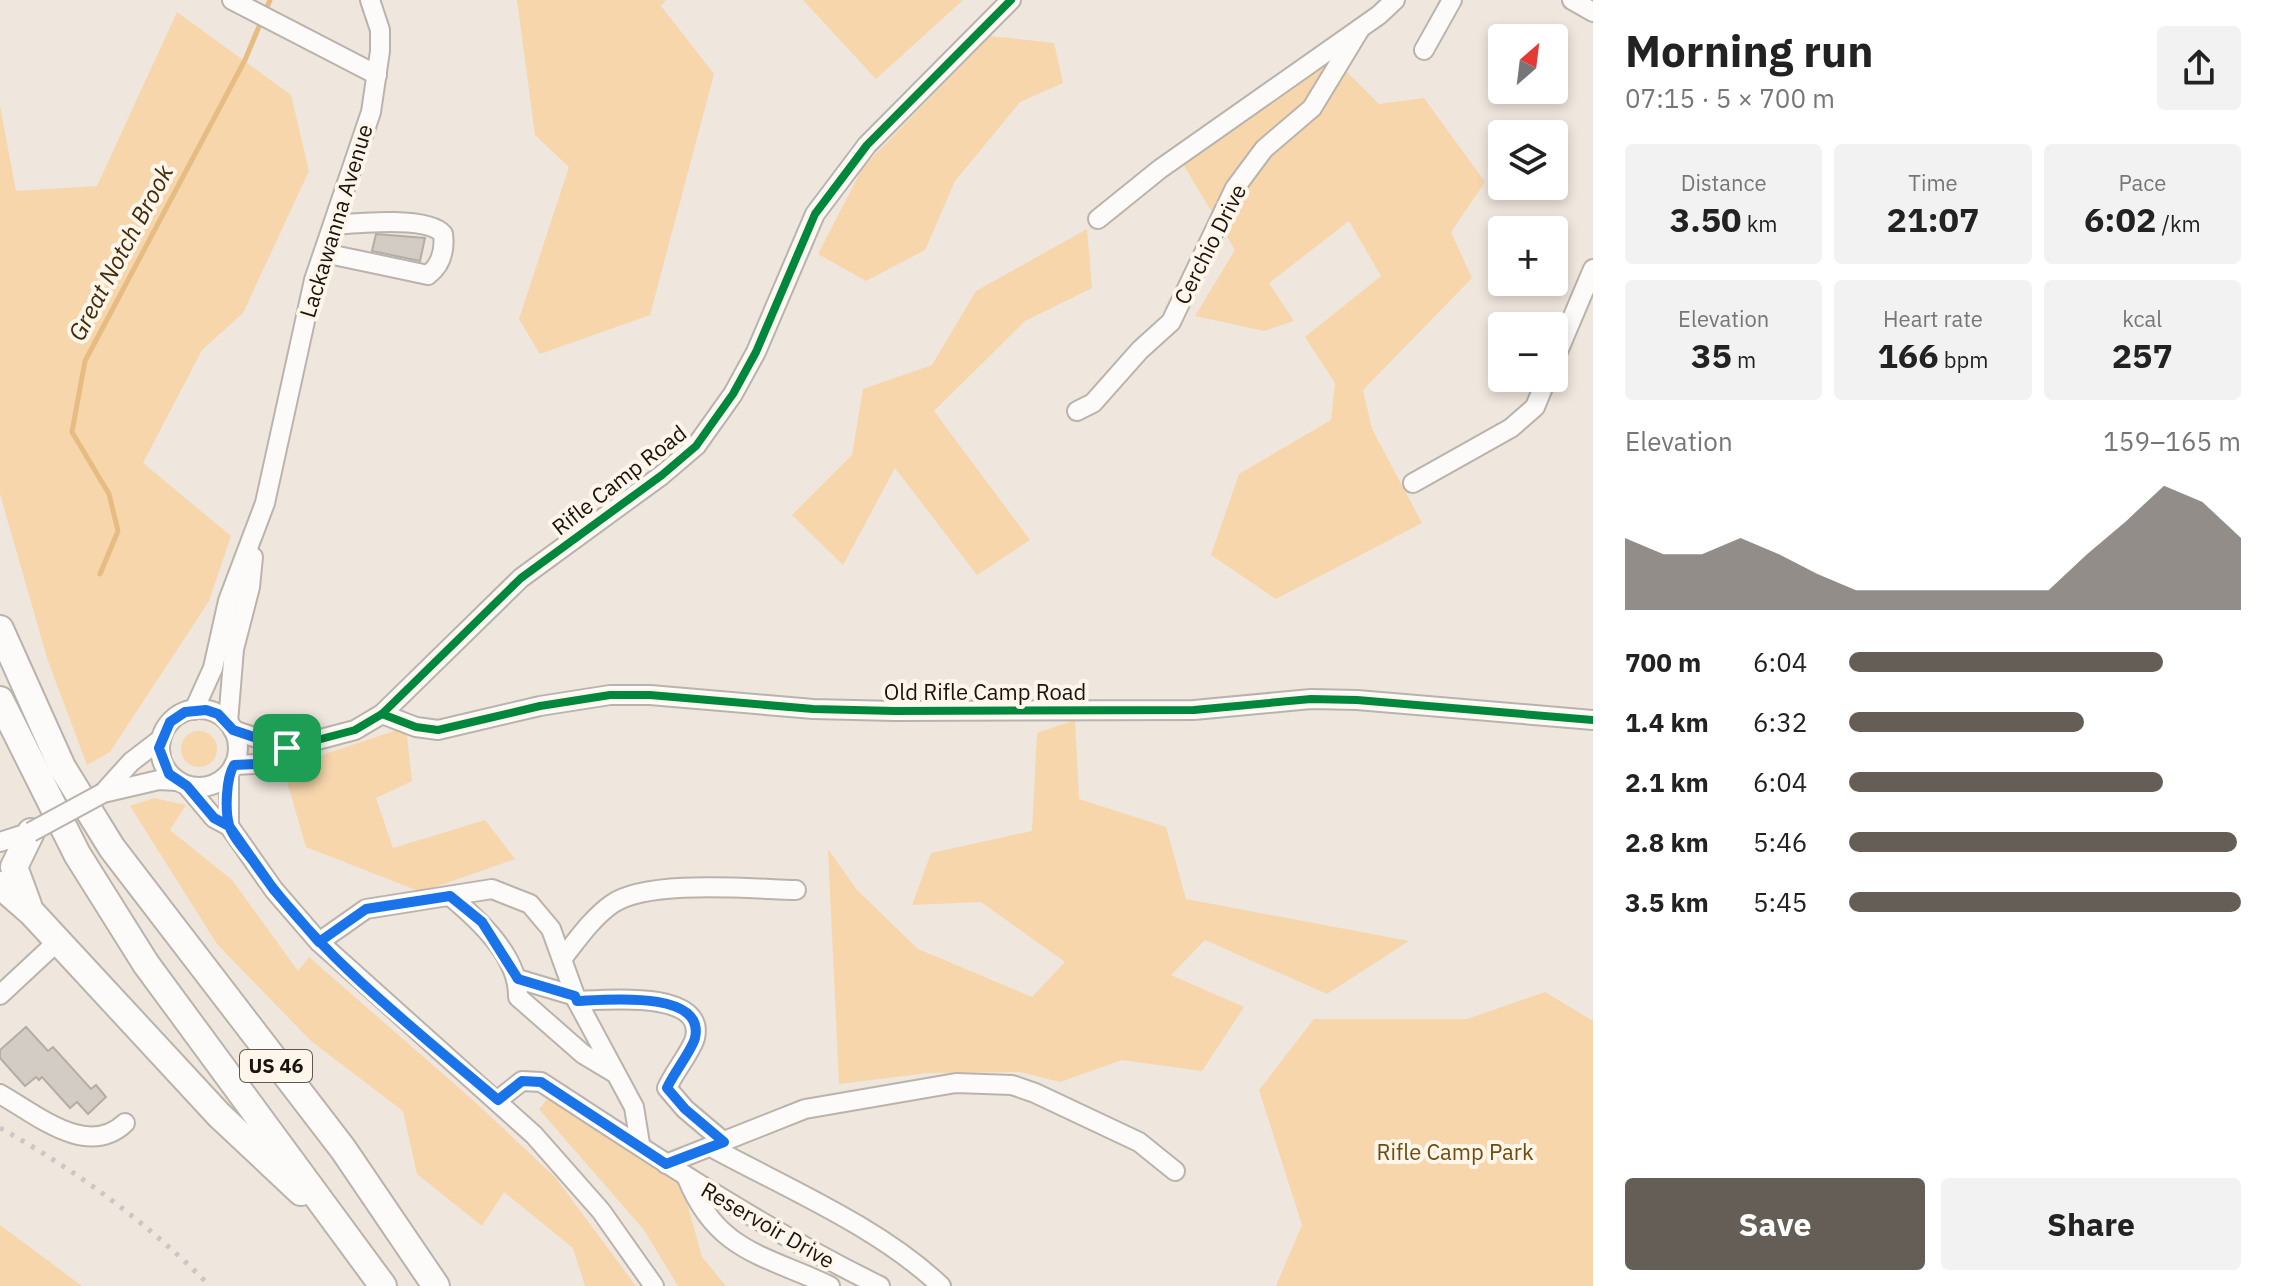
<!DOCTYPE html>
<meta charset="utf-8">
<style>
:root{--surface:#fff;--page:#f2f2f2;--text:#222;--muted:#767676;--accent:#645e56}
body{margin:0;font-family:"IBM Plex Sans",sans-serif;background:var(--page);color:var(--text);height:100vh;display:flex;flex-direction:column;font-size:30px;white-space:nowrap}
*{box-sizing:border-box;margin:0}
p{font-size:26px;color:var(--muted)}
.icon{flex:none;width:44px;height:44px;fill:none;stroke:currentColor;stroke-width:2;stroke-linecap:round;stroke-linejoin:round}
.map{position:relative;flex:1;overflow:hidden}
.panel{display:flex;flex-direction:column;background:var(--surface);width:680px}
.panel>*{flex:none}
.needle{width:52px;rotate:28deg}
.fabs{position:absolute;left:1488px;top:24px;display:grid;gap:16px}
.fabs a{display:grid;place-items:center;width:80px;height:80px;border-radius:8px;background:var(--surface);box-shadow:0 4px 12px #0003;font-size:40px}
.pin{position:absolute;display:grid;place-items:center;width:68px;height:68px;color:#fff;margin:-34px;border-radius:16px;box-shadow:0 4px 12px #0006}
.round{display:grid;place-items:center;flex:none;width:84px;height:84px;border-radius:8px;background:var(--page)}
.overview{display:flex;align-items:center;justify-content:space-between;height:136px;padding:0 32px}
h1{font-size:44px;font-weight:800;line-height:60px}
.stats{display:grid;grid-template-columns:repeat(3,1fr);gap:12px;height:136px;padding:8px 32px}
.stats div{display:grid;align-content:center;border-radius:8px;background:var(--page);text-align:center}
.stats b{font-size:34px;font-weight:800}
.stats small{font-size:22px;font-weight:400}
.stats p{font-size:22px}
.chart{height:224px;padding:16px 32px}
.chart p{display:flex;justify-content:space-between}
.chart svg{width:100%;height:144px;margin-top:8px;fill:var(--accent);opacity:.7}
.button{display:flex;gap:16px;margin-top:auto;padding:16px 32px}
.button a{flex:1;height:92px;border-radius:8px;background:var(--accent);color:#fff;font-size:32px;font-weight:800;line-height:92px;text-align:center}
.button a+a{background:var(--page);color:var(--text)}
ul{padding:0 32px;list-style:none;font-size:26px}
li{display:grid;grid-template-columns:128px 96px 1fr;align-items:center;height:60px}
li i{height:20px;border-radius:10px;background:var(--accent)}
main{display:flex;flex:1;min-height:0}
.map>svg:first-child{display:block}
.green{fill:#f7d6ac}
.lines{fill:none;stroke-linecap:round;stroke-linejoin:round}
.stream{stroke:#e7bc83;stroke-width:5}
.building{fill:#d2ccc5;stroke:#b4ada6;stroke-width:2}
.minor-casing{stroke:#bab3ac;stroke-width:22}
.highway-casing{stroke:#bab3ac;stroke-width:30}
.minor{stroke:#fdfbfa;stroke-width:18}
.highway{stroke:#fdfbfa;stroke-width:26}
.rail{stroke:#cac7c5;stroke-width:5;stroke-dasharray:4 8;stroke-linecap:butt}
.minor-bridge-casing{stroke:#bab3ac;stroke-width:22;stroke-linecap:butt}
.minor-bridge{stroke:#fdfbfa;stroke-width:18}
.cycleway-casing{stroke:#fef6eb;stroke-width:13}
.cycleway{stroke:#00873e;stroke-width:8}
.route-casing{stroke:#fff;stroke-width:16}
.route{stroke:#1a73e8;stroke-width:10}
.labels{text-anchor:middle;stroke-width:8;stroke-linejoin:round;paint-order:stroke}
.shield{fill:#fef6eb;stroke:#5e5850;stroke-width:2}
.shield-label{font-size:20px;font-weight:bold;fill:#19140e}
.street-label{font-size:22px;fill:#19140e;stroke:#fef6eb}
.park-label{font-size:22px;fill:#714a0e;stroke:#fef6eb}
.water-label{font-size:24px;font-style:italic;fill:#432c09;stroke:#fef6eb}
</style>
<main>
<div class="map">
<svg width="1593" height="1286" viewBox="0 0 1593 1286">
<rect width="100%" height="100%" fill="#efe6dd"/>
<g class="green">
<polygon points="517,0 666,0 661,6 714,74 650,315 540,354 519,319 569,167 535,135"/>
<polygon points="803,0 963,0 876,79"/>
<polygon points="177,12 291,95 309,171 243,313 202,350 143,463 231,536 209,601 110,752 87,765 48,661 0,494 0,106 16,191 97,186"/>
<polygon points="990,36 1054,43 1063,83 1020,102 955,181 925,250 866,281 818,254 863,167"/>
<polygon points="1333,58 1379,104 1424,98 1485,182 1451,232 1472,278 1363,390 1372,429 1422,523 1276,599 1211,555 1239,474 1331,420 1335,383 1305,337 1381,276 1349,221 1269,283 1294,321 1264,331 1195,316 1235,250 1181,161"/>
<polygon points="1087,229 1092,288 1025,321 934,411 1030,540 977,575 895,468 843,565 792,515 852,455 863,389 932,365 976,291"/>
<polygon points="1075,720 1079,799 1166,827 1186,899 1409,941 1327,994 1205,940 1171,975 1244,1007 1202,1071 1122,1060 1060,1082 1020,1072 928,1073 839,1084 828,849 857,890 918,949 1032,997 1065,962 981,902 912,905 931,853 1032,831 1037,733"/>
<polygon points="406,727 412,781 376,798 393,848 485,820 515,859 421,892 306,847 283,768"/>
<circle cx="199" cy="749" r="18"/>
<polygon points="154,798 186,805 170,830 232,880 298,971 309,957 474,1101 555,1177 636,1286 585,1286 573,1248 504,1192 482,1226 417,1174 403,1111 311,1041 217,944 130,806"/>
<polygon points="1545,992 1593,1021 1593,1286 1276,1286 1302,1225 1259,1090 1314,1019 1467,1019"/>
<polygon points="548,1098 681,1181 702,1257 726,1286 678,1286 644,1230 539,1109"/>
<polygon points="0,1225 82,1286 0,1286"/>
</g>
<g class="lines">
<polyline class="stream" points="100,574 118,531 109,494 72,432 85,361 245,60 270,0"/>
</g>
<g class="building">
<polygon points="376,234 425,238 420,261 372,251"/>
<polygon points="26,1027 48,1051 53,1047 91,1089 96,1085 106,1097 88,1114 77,1102 70,1108 42,1077 39,1080 36,1077 25,1086 0,1058 0,1050"/>
</g>
<g class="lines">
<defs>
<g id="minor">
<polyline points="232,0 377,75"/>
<polyline points="1572,0 1593,12"/>
<polyline points="1424,50 1452,0"/>
<polyline points="1098,219 1160,169 1379,15 1395,0"/>
<path d="M324,253L428,275C441,265 445,250 443,234C428,216 357,223 334,225"/>
<polyline points="1554,361 1593,269"/>
<polyline points="1077,411 1093,403 1140,350 1171,322 1235,188 1264,149 1312,108 1360,29"/>
<polyline points="1413,483 1511,428 1535,407 1547,378"/>
<circle cx="199" cy="748" r="39"/>
<polyline points="194,710 213,668 228,601 265,503 314,280 371,112 380,51 380,30 370,0"/>
<polyline points="382,714 416,727 438,730 540,706 610,695 650,695 813,709 895,711 1194,710 1311,699 1357,700 1593,720"/>
<polyline points="228,722 234,649 250,587 253,557"/>
<polyline points="233,730 287,748"/>
<polyline points="234,765 256,764 287,748 355,730 382,714 521,578 662,475 696,446 733,394 756,352 815,214 867,145 1011,0"/>
<polyline points="229,774 229,826"/>
<polyline points="187,786 214,818 229,826 274,890 319,942 534,1135 601,1211 654,1286"/>
<polyline points="103,793 131,762 161,739"/>
<polyline points="103,793 159,780 177,781"/>
<polyline points="0,842 31,832"/>
<path d="M450,896C479,920 519,957 518,997L583,1054L613,1072"/>
<polyline points="319,942 366,909 492,889 530,904 551,929 577,1001 634,1107 640,1144"/>
<path d="M562,959C577,940 592,918 612,904C648,879 752,889 796,890"/>
<polyline points="518,979 575,996"/>
<polyline points="0,995 58,941"/>
<path d="M577,1001C603,1000 706,989 695,1038C692,1050 673,1074 667,1088L685,1109L724,1142"/>
<path d="M0,1094C36,1114 87,1159 125,1123"/>
<path d="M498,1100L522,1081L541,1082C652,1154 761,1228 880,1286"/>
<path d="M711,1147C786,1188 879,1227 941,1286"/>
<polyline points="666,1164 805,1109 956,1083 1012,1085 1035,1093 1139,1142 1175,1171"/>
<path d="M687,1178C717,1252 765,1255 830,1286"/>
</g>
<g id="highway">
<polyline points="0,629 62,767 112,848 343,1149 436,1286"/>
<polyline points="0,700 77,854 146,964 383,1286"/>
<polyline points="0,885 32,913 219,1115 301,1192"/>
<polyline points="28,905 14,867 31,832"/>
</g>
</defs>
<use href="#minor" class="minor-casing"/>
<use href="#highway" class="highway-casing"/>
<use href="#minor" class="minor"/>
<use href="#highway" class="highway"/>
<path class="rail" d="M0,1128C76,1170 149,1224 210,1286"/>
<defs>
<polyline id="minor-bridge" points="31,832 103,793"/>
</defs>
<use href="#minor-bridge" class="minor-bridge-casing"/>
<use href="#minor-bridge" class="minor-bridge"/>
<defs>
<g id="cycleway">
<polyline points="382,714 416,727 438,730 540,706 610,695 650,695 813,709 895,711 1194,710 1311,699 1357,700 1593,720"/>
<polyline points="234,765 256,764 287,748 355,730 382,714 521,578 662,475 696,446 733,394 756,352 815,214 867,145 1011,0"/>
</g>
</defs>
<use href="#cycleway" class="cycleway-casing"/>
<use href="#cycleway" class="cycleway"/>
</g>
<g class="lines">
<defs>
<path id="route" d="M287,748L233,730L218,714L206,710L185,712L170,722L159,748L169,774L187,786L214,818L229,826L274,890L319,942L366,909L450,896L482,922L518,979L575,996L577,1001C603,1000 706,989 695,1038C692,1050 673,1074 667,1088L685,1109L724,1142L666,1164L541,1082L522,1081L498,1100C411,1026 319,956 253,861C246,851 232,837 229,825C225,810 226,778 234,765L256,764L287,748"/>
</defs>
<use href="#route" class="route-casing"/>
<use href="#route" class="route"/>
</g>
<g class="labels">
<rect class="shield" x="240" y="1050" width="72" height="32" rx="6"/>
<g class="shield-label">
<text x="276" y="1073">US 46</text>
</g>
<g class="street-label">
<text transform="translate(336 221) rotate(-73)" y="8">Lackawanna Avenue</text>
<text transform="translate(1210 244) rotate(-63)" y="8">Cerchio Drive</text>
<text transform="translate(619 480) rotate(-38)" y="8">Rifle Camp Road</text>
<text x="985" y="700">Old Rifle Camp Road</text>
<text transform="translate(768 1225) rotate(30)" y="8">Reservoir Drive</text>
</g>
<g class="park-label">
<text x="1455" y="1160">Rifle Camp Park</text>
</g>
<g class="water-label">
<text transform="translate(121 253) rotate(-62)" y="8">Great Notch Brook</text>
</g>
</g>
</svg>
<div class="fabs">
<a><svg class="needle" viewBox="-14 -14 28 28"><path d="M0-13l5 13h-10z" fill="#e53935"/><path d="M0 13l5-13h-10z" fill="#767676"/></svg></a>
<a><svg class="icon" aria-label="layers" viewBox="0 0 24 24"><path d="M12 4l9 5-9 5-9-5zM3 14l9 5 9-5"/></svg></a>
<a>+</a>
<a>−</a>
</div>
<div class="pin" style="left:287px;top:748px;background:#1e9e55"><svg class="icon" aria-label="arrive" viewBox="0 0 24 24"><path d="M6 21V4h12l-3 4 3 4H6"/></svg></div>
</div>
<section class="panel">
<div class="overview"><div><h1>Morning run</h1><p>07:15 · 5 × 700 m</p></div><a class="round"><svg class="icon" aria-label="share" viewBox="0 0 24 24"><path d="M12 15V3M7 8l5-5 5 5M5 13v7h14v-7"/></svg></a></div>
<div class="stats">
<div><p>Distance</p><b>3.50<small> km</small></b></div>
<div><p>Time</p><b>21:07</b></div>
<div><p>Pace</p><b>6:02<small> /km</small></b></div>
</div>
<div class="stats">
<div><p>Elevation</p><b>35<small> m</small></b></div>
<div><p>Heart rate</p><b>166<small> bpm</small></b></div>
<div><p>kcal</p><b>257</b></div>
</div>
<div class="chart"><p><span>Elevation</span>159–165 m</p>
<svg viewBox="0 0 160 44" preserveAspectRatio="none"><path d="M0 44V22L10 27L20 27L30 22L40 27L50 33L60 38L70 38L80 38L90 38L100 38L110 38L120 27L130 17L140 6L150 11L160 22V44z"/></svg>
</div>
<ul>
<li><b>700 m</b>6:04<i style="width:80%"></i></li>
<li><b>1.4 km</b>6:32<i style="width:60%"></i></li>
<li><b>2.1 km</b>6:04<i style="width:80%"></i></li>
<li><b>2.8 km</b>5:46<i style="width:99%"></i></li>
<li><b>3.5 km</b>5:45<i style="width:100%"></i></li>
</ul>
<div class="button"><a>Save</a><a>Share</a></div>
</section>
</main>
